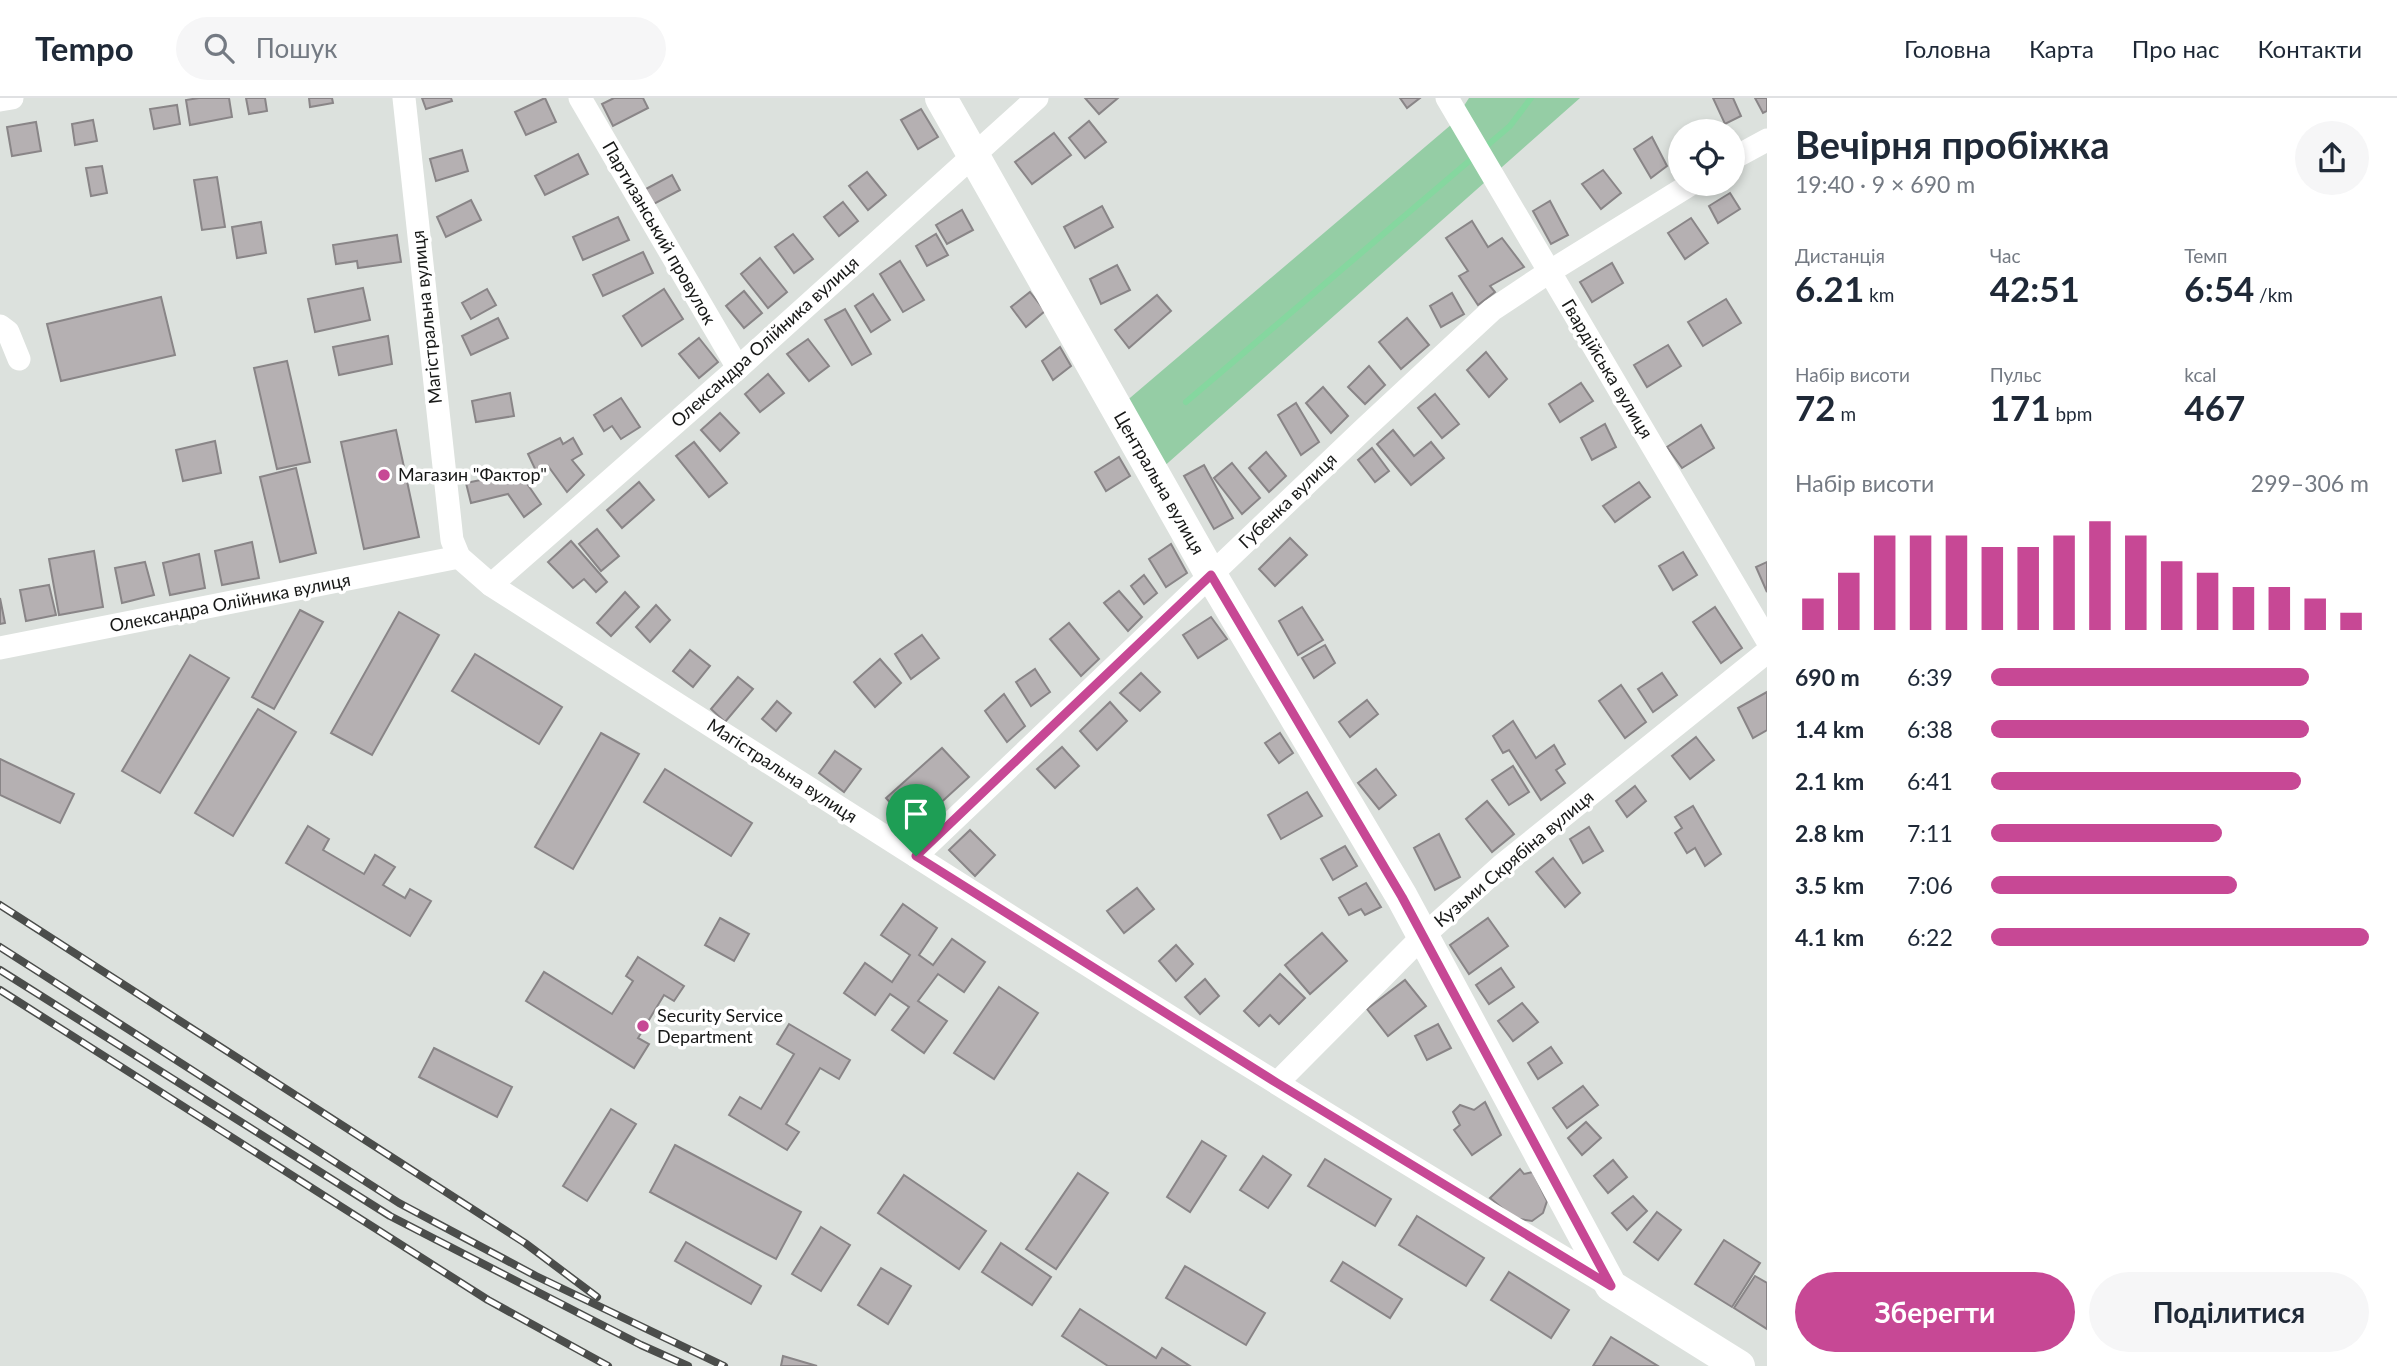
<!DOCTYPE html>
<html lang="uk">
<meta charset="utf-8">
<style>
:root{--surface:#fff;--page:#f6f6f7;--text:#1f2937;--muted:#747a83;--line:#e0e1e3;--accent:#c74895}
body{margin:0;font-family:Lato,sans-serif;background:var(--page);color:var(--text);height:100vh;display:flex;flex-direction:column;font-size:26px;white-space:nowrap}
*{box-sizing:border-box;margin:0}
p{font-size:23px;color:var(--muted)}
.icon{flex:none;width:38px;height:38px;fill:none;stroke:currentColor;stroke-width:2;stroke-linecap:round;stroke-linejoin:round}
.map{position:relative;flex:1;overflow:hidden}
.panel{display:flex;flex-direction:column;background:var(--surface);width:630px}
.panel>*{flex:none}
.controls{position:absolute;left:1668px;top:21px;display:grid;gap:14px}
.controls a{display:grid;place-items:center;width:77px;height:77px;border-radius:50%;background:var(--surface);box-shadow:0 4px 10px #0003;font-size:35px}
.pin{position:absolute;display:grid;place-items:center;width:60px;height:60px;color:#fff;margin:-72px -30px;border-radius:50% 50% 50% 0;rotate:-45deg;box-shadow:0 0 7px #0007}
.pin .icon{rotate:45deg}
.round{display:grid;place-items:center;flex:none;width:74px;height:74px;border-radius:37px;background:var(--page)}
.summary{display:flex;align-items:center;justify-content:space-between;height:119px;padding:0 28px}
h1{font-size:38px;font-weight:700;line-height:52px}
.metrics{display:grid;grid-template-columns:repeat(3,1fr);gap:10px;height:119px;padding:7px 28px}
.metrics div{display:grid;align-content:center}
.metrics b{font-size:35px;font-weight:700}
.metrics small{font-size:19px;font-weight:400}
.metrics p{font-size:19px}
.chart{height:196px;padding:14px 28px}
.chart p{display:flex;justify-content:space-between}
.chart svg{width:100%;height:126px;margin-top:7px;stroke:var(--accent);stroke-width:6}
.action{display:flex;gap:14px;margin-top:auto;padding:14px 28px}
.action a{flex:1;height:80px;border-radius:42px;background:var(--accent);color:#fff;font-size:28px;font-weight:700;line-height:80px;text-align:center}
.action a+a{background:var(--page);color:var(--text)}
ul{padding:0 28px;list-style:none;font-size:23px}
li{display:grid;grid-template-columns:112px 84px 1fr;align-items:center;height:52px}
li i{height:18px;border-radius:9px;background:var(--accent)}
header{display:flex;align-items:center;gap:42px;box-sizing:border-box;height:98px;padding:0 35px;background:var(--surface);border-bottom:2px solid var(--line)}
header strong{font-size:33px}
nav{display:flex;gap:38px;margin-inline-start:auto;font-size:24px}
.search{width:490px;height:63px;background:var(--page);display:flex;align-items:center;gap:18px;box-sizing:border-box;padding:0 24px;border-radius:38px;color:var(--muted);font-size:26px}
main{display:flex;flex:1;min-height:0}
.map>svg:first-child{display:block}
.green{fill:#95cda5}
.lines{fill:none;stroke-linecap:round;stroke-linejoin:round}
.stream{stroke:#85d79f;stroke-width:6}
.building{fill:#b5b0b2;stroke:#898587;stroke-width:2}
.minor{stroke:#fff;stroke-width:23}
.secondary{stroke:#fff;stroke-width:32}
.rail-casing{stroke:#4b4d4b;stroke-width:8}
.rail{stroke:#fff;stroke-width:5;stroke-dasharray:16;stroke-linecap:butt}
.route-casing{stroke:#fff;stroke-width:14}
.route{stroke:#c74895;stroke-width:9}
.poi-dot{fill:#c74895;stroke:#fff;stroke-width:2.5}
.labels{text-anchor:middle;stroke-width:7;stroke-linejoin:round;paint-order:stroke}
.street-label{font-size:18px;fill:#171817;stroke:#fff}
.poi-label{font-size:18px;fill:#171817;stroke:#fff;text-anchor:start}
</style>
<header>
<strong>Tempo</strong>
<div class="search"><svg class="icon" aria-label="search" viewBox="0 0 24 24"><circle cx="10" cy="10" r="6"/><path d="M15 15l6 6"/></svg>Пошук</div>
<nav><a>Головна</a><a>Карта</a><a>Про нас</a><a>Контакти</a></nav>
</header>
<main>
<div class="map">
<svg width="1767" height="1268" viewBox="0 0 1767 1268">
<rect width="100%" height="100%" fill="#dce1dd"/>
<polygon class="green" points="1469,0 1580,0 1161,371 1124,305 1452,26"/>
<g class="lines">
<g class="stream">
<polyline points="1483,51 1510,28 1531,0"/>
<polyline points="1186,304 1475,58"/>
</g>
</g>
<g class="building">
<polygon points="199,0 229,0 232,19 190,27 186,2"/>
<polygon points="246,0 265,0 267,13 249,16"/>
<polygon points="309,0 332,0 333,5 310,9"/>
<polygon points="422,0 451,0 452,3 426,11"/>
<polygon points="545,0 556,24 526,37 515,14"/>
<polygon points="614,0 643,0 648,10 613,28 602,6"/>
<polygon points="1085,0 1118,0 1099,16"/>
<polygon points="1400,0 1420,0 1407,10"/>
<polygon points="1713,0 1733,0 1741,18 1725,26"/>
<polygon points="1755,0 1767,0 1767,13 1763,15"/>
<polygon points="177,7 180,26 154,31 150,11"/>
<polygon points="921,11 938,39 918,51 901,22"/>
<polygon points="93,22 97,43 75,47 72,26"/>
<polygon points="1089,23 1106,44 1085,60 1069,40"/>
<polygon points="36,24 41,53 12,58 7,29"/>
<polygon points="1054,35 1071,57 1032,86 1015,64"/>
<polygon points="1652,39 1667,68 1651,80 1634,51"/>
<polygon points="462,52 468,73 436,83 430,61"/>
<polygon points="578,56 588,76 545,97 535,78"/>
<polygon points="102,68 107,95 91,98 86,70"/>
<polygon points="1603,72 1621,95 1601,111 1582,86"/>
<polygon points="867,74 886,97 868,112 849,88"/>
<polygon points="672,77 680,92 652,107 644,92"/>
<polygon points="217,79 225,129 202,132 194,82"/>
<polygon points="1730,95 1740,111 1718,125 1709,108"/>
<polygon points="471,102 481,122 446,139 437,119"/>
<polygon points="1550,103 1568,137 1551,146 1533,113"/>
<polygon points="843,104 858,123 839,138 824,119"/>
<polygon points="1102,108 1113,129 1075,150 1064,129"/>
<polygon points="962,112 973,132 947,146 936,127"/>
<polygon points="618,119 629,142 583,162 573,139"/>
<polygon points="1691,120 1708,145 1685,161 1668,135"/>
<polygon points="1472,123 1488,149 1502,140 1524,169 1490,188 1495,194 1478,207 1459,178 1468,173 1446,140"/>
<polygon points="261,124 266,155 237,160 232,129"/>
<polygon points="793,136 813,161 794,175 775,149"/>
<polygon points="936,136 948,157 927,168 916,148"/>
<polygon points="397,137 401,164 358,170 357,163 336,166 333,147"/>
<polygon points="643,154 653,175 603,198 593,177"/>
<polygon points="760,160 787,194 768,210 741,176"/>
<polygon points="900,163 924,202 903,214 880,176"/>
<polygon points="1612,165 1623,185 1592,204 1580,184"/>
<polygon points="1117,167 1130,192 1101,206 1090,181"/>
<polygon points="363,190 370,222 315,234 308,201"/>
<polygon points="487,191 496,207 471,221 462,205"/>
<polygon points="664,191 683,221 642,248 623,218"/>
<polygon points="744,193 762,215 744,230 726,208"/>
<polygon points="1030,194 1045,213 1026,229 1011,209"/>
<polygon points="1452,195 1464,216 1441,229 1430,208"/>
<polygon points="873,196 890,222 871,234 855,208"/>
<polygon points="1157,197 1171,213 1129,250 1115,232"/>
<polygon points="161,199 175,257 61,283 47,226"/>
<polygon points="1726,201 1741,225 1703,248 1688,224"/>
<polygon points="845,211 871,256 852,267 825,222"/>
<polygon points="498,220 508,240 471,257 462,238"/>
<polygon points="1407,220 1429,247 1401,271 1379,244"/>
<polygon points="388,238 392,266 339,277 333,249"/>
<polygon points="699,240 718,264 699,280 679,256"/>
<polygon points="808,241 829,268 809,283 787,256"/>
<polygon points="1668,247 1681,268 1647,289 1634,267"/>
<polygon points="1060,249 1071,268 1053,282 1042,263"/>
<polygon points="1486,254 1507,281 1489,299 1467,272"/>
<polygon points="287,263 310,364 277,371 254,270"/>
<polygon points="1369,268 1385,287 1365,306 1348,289"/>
<polygon points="768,276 784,295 760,314 745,296"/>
<polygon points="1581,285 1593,303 1560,324 1549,306"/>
<polygon points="1323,289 1348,318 1331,335 1306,305"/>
<polygon points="510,295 514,318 476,324 472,303"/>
<polygon points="1435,296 1459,326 1442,340 1418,310"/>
<polygon points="621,300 640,329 621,341 612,328 604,333 594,317"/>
<polygon points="1296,305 1319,344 1301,357 1278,317"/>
<polygon points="720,315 739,335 720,353 701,332"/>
<polygon points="1605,326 1616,349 1592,362 1581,340"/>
<polygon points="1701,327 1714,350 1682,370 1667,349"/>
<polygon points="396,332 419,439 364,451 341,344"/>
<polygon points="1393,332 1414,358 1431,344 1444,360 1411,387 1377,346"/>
<polygon points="560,340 563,346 573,340 582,356 572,362 584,377 567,394 548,368 536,373 528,356"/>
<polygon points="215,343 221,375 183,383 176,352"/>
<polygon points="694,344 727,385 709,399 676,358"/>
<polygon points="1372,350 1389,373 1375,384 1358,362"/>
<polygon points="1266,354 1286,378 1269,394 1249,370"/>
<polygon points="1119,359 1130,378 1106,393 1095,374"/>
<polygon points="1232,365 1260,400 1242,416 1214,380"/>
<polygon points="1204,367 1233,420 1214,431 1184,378"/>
<polygon points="296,370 316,455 280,464 260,379"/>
<polygon points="519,374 541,406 524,419 508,396 471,405 466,385"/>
<polygon points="639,384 654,402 622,430 607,412"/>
<polygon points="1639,384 1650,399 1615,424 1603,408"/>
<polygon points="597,431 619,458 601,473 579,446"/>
<polygon points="1290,440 1307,457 1275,488 1259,471"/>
<polygon points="571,443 607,484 596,494 584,481 573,490 548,464"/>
<polygon points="252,444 259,480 222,487 215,453"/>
<polygon points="1171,446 1187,475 1166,489 1149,461"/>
<polygon points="94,453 103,509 59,517 49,461"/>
<polygon points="1683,454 1697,477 1673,492 1659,468"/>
<polygon points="199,456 205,490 170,497 163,465"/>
<polygon points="145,464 154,497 122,505 115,470"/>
<polygon points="1767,464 1767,494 1756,469"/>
<polygon points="1144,477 1157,495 1144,506 1131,488"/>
<polygon points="49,487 56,517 26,523 20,492"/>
<polygon points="1119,493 1142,519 1128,533 1104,505"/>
<polygon points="625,494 639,509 611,538 597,525"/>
<polygon points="0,500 5,525 0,526"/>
<polygon points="656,507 670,522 650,544 636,529"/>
<polygon points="1302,509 1323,542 1298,557 1279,523"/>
<polygon points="1715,509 1742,550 1721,565 1693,524"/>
<polygon points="300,512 323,524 274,611 252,599"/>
<polygon points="399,514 439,537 372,657 331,635"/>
<polygon points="1211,519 1227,541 1198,560 1183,537"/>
<polygon points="1069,525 1099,561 1081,578 1050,541"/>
<polygon points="922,537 939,560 911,581 895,556"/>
<polygon points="1325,547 1335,565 1314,580 1302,560"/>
<polygon points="690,552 710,568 693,589 673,573"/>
<polygon points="475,556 562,609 539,646 452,593"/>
<polygon points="190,557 229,580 160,695 122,673"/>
<polygon points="880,561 901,585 875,609 854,584"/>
<polygon points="1035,571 1050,594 1031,608 1016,584"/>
<polygon points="1141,575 1160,594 1140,613 1120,595"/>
<polygon points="1662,575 1677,597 1653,614 1638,591"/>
<polygon points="738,579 753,591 725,624 711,611"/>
<polygon points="1621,587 1646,624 1625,640 1599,603"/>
<polygon points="1767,594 1767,632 1753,640 1738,610"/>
<polygon points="1004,596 1025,628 1007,644 985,613"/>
<polygon points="1367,602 1378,616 1350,639 1339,624"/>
<polygon points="777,603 791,615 776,633 762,621"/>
<polygon points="1110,604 1127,623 1097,652 1080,633"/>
<polygon points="258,611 296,634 233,738 195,715"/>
<polygon points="1513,623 1536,660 1554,647 1565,666 1556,672 1565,685 1541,702 1509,652 1503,655 1493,638"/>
<polygon points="601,635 639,656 573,771 535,749"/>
<polygon points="1280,635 1293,655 1279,665 1265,645"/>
<polygon points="1696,639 1714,662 1690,681 1672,658"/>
<polygon points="1062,649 1079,668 1055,690 1037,671"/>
<polygon points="942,650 969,679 913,730 886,700"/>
<polygon points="835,653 861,671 844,694 819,675"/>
<polygon points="0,661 74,696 60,725 0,697"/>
<polygon points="1513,668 1529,694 1509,707 1492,682"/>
<polygon points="665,671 752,725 731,758 644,704"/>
<polygon points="1376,671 1396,697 1379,711 1358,685"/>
<polygon points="1635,688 1646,703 1627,719 1616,703"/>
<polygon points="1307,694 1322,718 1281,741 1268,717"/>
<polygon points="1487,703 1514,736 1492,754 1466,721"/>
<polygon points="1693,708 1721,756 1705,768 1695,750 1687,755 1675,735 1682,730 1675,719"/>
<polygon points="308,728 329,741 323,752 364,776 375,757 395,769 383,787 405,800 410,791 431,803 410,838 286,765"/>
<polygon points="1589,729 1603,753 1583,765 1570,741"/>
<polygon points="970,732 995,757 975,778 949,752"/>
<polygon points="1439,736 1460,779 1435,792 1414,750"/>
<polygon points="1345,748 1357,768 1333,782 1321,761"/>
<polygon points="1553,760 1580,795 1565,809 1536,774"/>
<polygon points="1366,785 1381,809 1365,817 1361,811 1349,817 1339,800"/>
<polygon points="1137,790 1154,811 1124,835 1107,813"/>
<polygon points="903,806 937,830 919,857 933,867 952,841 985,864 964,894 938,876 918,903 947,923 924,955 892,932 909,909 890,896 875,917 844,895 865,865 892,884 910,857 881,837"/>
<polygon points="720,820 749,836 734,863 705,847"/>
<polygon points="1488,820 1508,848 1469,876 1450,847"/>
<polygon points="1322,835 1347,863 1310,896 1285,867"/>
<polygon points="1176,847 1193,866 1176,883 1159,863"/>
<polygon points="638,859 684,888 674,903 664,897 638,940 649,946 634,970 526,903 544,874 612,916 633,883 626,878"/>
<polygon points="1501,870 1514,889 1489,906 1476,887"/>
<polygon points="1280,876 1305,900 1279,926 1270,917 1259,928 1244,913"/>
<polygon points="1205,881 1219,898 1200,916 1185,899"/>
<polygon points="1405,882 1426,908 1388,938 1367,911"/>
<polygon points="999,889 1038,915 994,981 954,955"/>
<polygon points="1522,905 1538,924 1513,943 1498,923"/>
<polygon points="789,926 850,962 839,981 820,970 786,1026 799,1034 787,1052 729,1017 740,999 761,1011 794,956 777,946"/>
<polygon points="1438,926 1451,950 1427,962 1415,938"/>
<polygon points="1551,949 1562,965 1538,981 1528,965"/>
<polygon points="434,950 512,989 497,1019 419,979"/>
<polygon points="1583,988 1598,1007 1567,1030 1553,1010"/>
<polygon points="1485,1004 1501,1037 1472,1057 1454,1032 1460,1027 1453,1014 1460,1007 1474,1012"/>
<polygon points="611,1011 636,1026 587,1103 563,1088"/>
<polygon points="1586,1024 1601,1040 1582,1057 1568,1040"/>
<polygon points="1202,1043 1226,1058 1190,1114 1167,1099"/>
<polygon points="675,1047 801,1114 776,1161 650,1094"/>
<polygon points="1263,1058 1291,1077 1268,1110 1240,1092"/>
<polygon points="1325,1061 1391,1101 1375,1128 1308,1088"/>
<polygon points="1613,1062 1627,1079 1608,1095 1594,1078"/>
<polygon points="1520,1071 1524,1076 1533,1074 1547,1103 1543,1115 1532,1123 1514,1120 1490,1100"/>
<polygon points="1078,1075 1108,1095 1056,1171 1026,1151"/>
<polygon points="904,1077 986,1133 959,1171 878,1115"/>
<polygon points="1633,1098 1647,1113 1627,1132 1612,1115"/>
<polygon points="1657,1114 1681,1132 1658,1162 1634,1144"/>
<polygon points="1417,1118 1484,1160 1466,1188 1399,1147"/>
<polygon points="821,1129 850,1147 821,1193 792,1176"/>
<polygon points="1724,1142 1760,1165 1732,1209 1695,1186"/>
<polygon points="686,1144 761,1188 751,1206 675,1163"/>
<polygon points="1001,1145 1051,1179 1032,1207 982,1174"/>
<polygon points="1343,1164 1402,1201 1390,1220 1331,1183"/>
<polygon points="1185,1168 1265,1215 1246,1247 1166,1200"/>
<polygon points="881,1170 911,1188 888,1226 858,1207"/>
<polygon points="1509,1174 1569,1212 1551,1240 1491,1202"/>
<polygon points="1755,1178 1767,1185 1767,1231 1734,1210"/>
<polygon points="1080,1211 1156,1260 1162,1250 1190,1268 1108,1268 1062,1238"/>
<polygon points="1611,1239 1658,1268 1593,1268"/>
<polygon points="783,1258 817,1268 781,1268"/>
</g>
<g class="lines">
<g class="minor">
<path d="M404,0L452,442L459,459L491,487C862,724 1232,963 1611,1188"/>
<polyline points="580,0 738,270"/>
<polyline points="1447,0 1767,542"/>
<polyline points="0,2 12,0"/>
<polyline points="1732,61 1767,42"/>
<polyline points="0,228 8,234 19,261"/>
<polyline points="491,487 738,270 1037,0"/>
<polyline points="0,550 459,459"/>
<polyline points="916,758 1365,330 1492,212 1549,174 1691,86"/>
<polyline points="1277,985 1422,839 1501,768 1767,554"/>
</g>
<polyline class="secondary" points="941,0 1211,477 1402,799 1611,1188 1739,1268"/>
<defs>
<g id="rail">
<polyline points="0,807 525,1145 597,1199"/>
<polyline points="0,849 399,1105 536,1178 724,1268"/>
<polyline points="0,872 390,1118 641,1247 688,1268"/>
<polyline points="0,892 488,1202 608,1268"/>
</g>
</defs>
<use href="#rail" class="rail-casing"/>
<use href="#rail" class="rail"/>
</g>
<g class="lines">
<defs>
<polygon id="route" points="1211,477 1402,799 1611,1188 1277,985 916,758"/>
</defs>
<use href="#route" class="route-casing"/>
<use href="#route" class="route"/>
</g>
<g class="poi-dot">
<circle cx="384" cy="377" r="7"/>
<circle cx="643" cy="928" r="7"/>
</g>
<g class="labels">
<g class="street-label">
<text transform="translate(659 135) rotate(60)" y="6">Партизанський провулок</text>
<text transform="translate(427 219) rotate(-96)" y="6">Магістральна вулиця</text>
<text transform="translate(765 244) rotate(-42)" y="6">Олександра Олійника вулиця</text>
<text transform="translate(1607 271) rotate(59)" y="6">Гвардійська вулиця</text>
<text transform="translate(1159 385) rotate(60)" y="6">Центральна вулиця</text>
<text transform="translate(1288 403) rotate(-44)" y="6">Губенка вулиця</text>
<text transform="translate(230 505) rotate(-11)" y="6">Олександра Олійника вулиця</text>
<text transform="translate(782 673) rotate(33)" y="6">Магістральна вулиця</text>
<text transform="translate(1514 761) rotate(-40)" y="6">Кузьми Скрябіна вулиця</text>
</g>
<g class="poi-label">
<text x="398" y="383">Магазин "Фактор"</text>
<text x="657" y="924">Security Service<tspan x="657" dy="21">Department</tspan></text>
</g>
</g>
</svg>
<div class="controls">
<a><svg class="icon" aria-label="locate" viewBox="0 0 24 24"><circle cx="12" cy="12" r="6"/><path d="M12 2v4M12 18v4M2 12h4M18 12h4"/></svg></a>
</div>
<div class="pin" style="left:916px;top:758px;background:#1e9e55"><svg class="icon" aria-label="arrive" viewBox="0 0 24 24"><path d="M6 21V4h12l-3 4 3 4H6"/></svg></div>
</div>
<section class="panel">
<div class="summary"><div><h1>Вечірня пробіжка</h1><p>19:40 · 9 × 690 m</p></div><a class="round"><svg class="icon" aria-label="share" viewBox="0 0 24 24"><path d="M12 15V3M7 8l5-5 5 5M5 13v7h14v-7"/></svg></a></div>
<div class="metrics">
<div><p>Дистанція</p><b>6.21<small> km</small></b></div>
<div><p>Час</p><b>42:51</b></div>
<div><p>Темп</p><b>6:54<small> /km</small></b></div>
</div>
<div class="metrics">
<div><p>Набір висоти</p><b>72<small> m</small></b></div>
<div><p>Пульс</p><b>171<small> bpm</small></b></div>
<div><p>kcal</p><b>467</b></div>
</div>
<div class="chart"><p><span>Набір висоти</span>299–306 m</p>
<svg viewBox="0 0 160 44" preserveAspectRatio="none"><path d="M5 44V33M15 44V24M25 44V11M35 44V11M45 44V11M55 44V15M65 44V15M75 44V11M85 44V6M95 44V11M105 44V20M115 44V24M125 44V29M135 44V29M145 44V33M155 44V38"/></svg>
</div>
<ul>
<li><b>690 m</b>6:39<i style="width:84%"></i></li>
<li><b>1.4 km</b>6:38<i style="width:84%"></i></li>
<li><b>2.1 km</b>6:41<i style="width:82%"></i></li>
<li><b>2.8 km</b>7:11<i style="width:61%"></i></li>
<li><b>3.5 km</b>7:06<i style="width:65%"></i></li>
<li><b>4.1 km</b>6:22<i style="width:100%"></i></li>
</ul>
<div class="action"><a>Зберегти</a><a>Поділитися</a></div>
</section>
</main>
